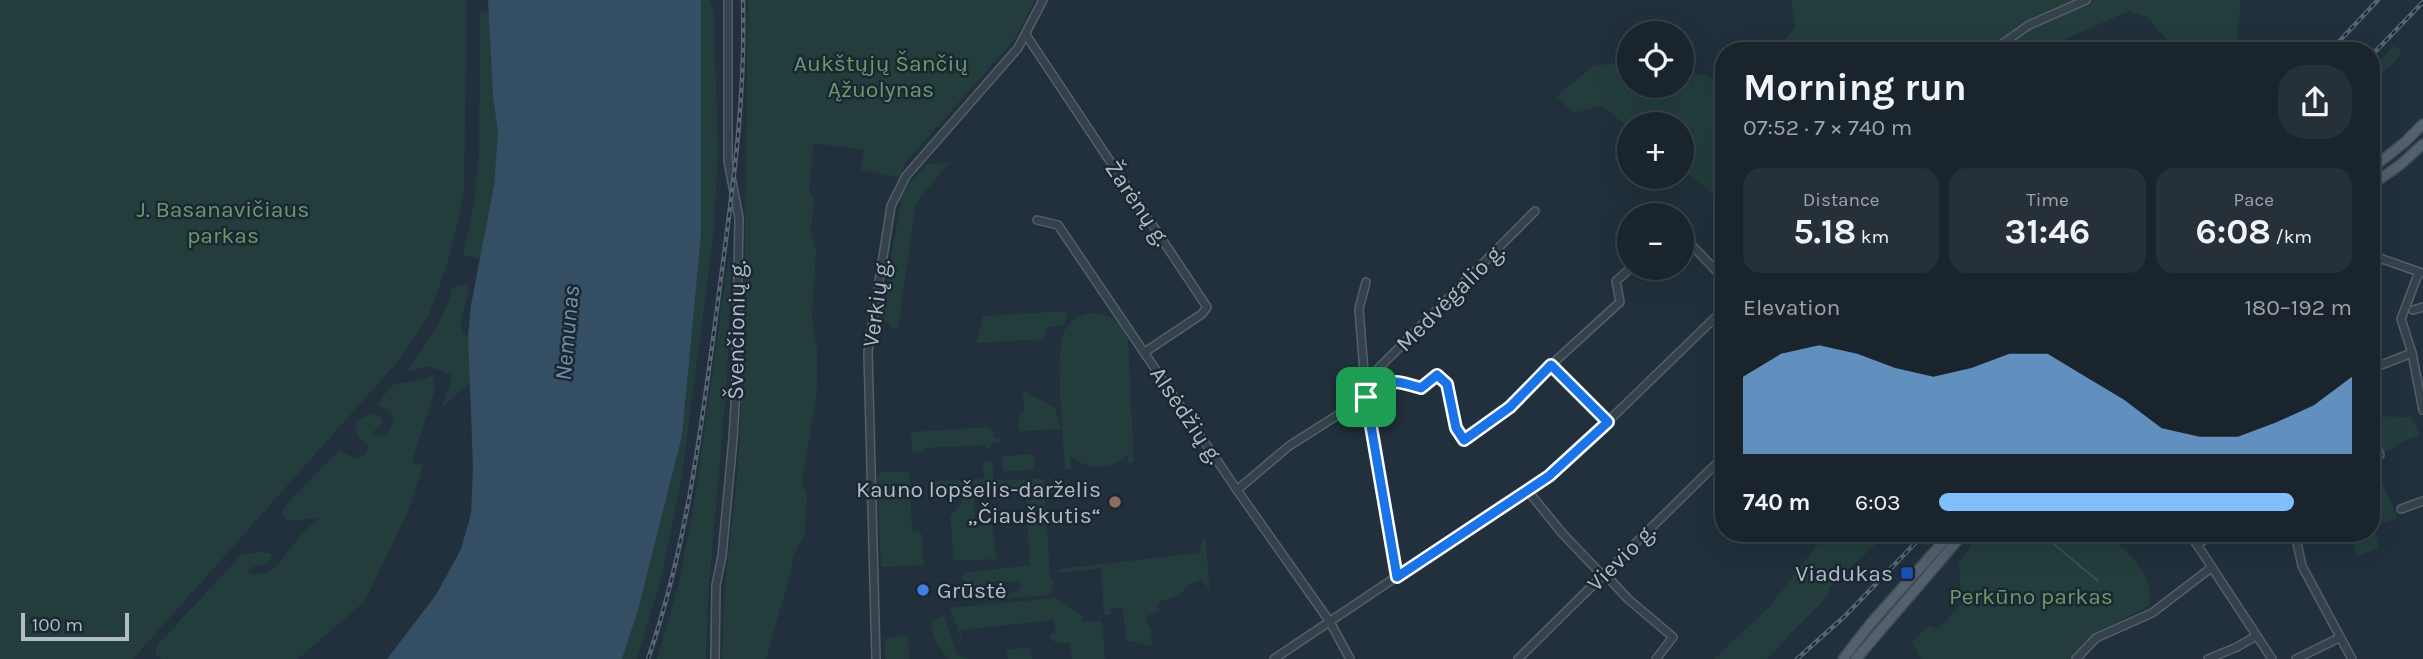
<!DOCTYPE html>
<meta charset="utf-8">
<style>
:root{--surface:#19242d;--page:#263039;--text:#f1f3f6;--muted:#9fa4aa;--line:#374149;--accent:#81bffc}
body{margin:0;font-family:Karla,sans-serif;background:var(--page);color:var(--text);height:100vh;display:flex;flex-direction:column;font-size:26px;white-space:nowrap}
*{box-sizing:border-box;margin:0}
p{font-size:23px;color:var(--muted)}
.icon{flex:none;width:38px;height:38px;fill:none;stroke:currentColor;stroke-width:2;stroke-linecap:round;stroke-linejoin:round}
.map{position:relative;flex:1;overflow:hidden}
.details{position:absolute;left:1715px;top:42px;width:665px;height:500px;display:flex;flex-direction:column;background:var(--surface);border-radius:28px;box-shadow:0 7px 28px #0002,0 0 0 2px var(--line)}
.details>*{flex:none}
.buttons{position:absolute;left:1617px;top:21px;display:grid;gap:14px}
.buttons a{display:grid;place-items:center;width:77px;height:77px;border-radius:50%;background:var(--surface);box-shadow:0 7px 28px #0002,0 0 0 2px var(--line);font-size:35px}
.scale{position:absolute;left:21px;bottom:18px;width:108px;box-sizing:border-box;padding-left:7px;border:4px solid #b1bcc8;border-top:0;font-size:19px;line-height:24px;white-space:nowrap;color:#b1bcc8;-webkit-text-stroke:5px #1b2731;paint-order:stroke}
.pin{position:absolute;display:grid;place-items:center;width:60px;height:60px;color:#fff;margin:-30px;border-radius:14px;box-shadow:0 4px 10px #0006}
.round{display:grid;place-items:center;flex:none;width:74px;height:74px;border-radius:28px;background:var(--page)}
.headline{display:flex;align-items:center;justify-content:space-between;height:119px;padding:0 28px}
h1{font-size:38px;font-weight:700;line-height:52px}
.figures{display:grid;grid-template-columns:repeat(3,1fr);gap:10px;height:119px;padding:7px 28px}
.figures div{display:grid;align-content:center;border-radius:18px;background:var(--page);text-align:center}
.figures b{font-size:35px;font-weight:700}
.figures small{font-size:19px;font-weight:400}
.figures p{font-size:19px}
.chart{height:196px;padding:14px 28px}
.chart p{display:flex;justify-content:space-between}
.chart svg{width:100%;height:126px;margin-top:7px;fill:var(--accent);opacity:.7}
ul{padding:0 28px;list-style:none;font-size:23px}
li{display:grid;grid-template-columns:112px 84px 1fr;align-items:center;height:52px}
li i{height:18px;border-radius:9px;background:var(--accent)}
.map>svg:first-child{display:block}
.green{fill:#233d3d}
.water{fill:#344e64}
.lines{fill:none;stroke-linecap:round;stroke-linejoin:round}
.stream{stroke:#344e64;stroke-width:2}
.minor-casing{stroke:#545f6a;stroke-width:10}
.major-casing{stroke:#3f4b55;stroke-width:12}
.minor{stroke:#35424c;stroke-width:7}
.major{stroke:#53616d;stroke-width:9}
.rail-casing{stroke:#576674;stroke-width:4.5}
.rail{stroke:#1b2731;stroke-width:2;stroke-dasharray:5;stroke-linecap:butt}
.route-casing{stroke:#fff;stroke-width:14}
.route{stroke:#1a73e8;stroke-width:9}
.education-dot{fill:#8d6e63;stroke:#1b2731;stroke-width:2.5}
.transit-dot{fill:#1a4fb4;stroke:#1b2731;stroke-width:2.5}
.shop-dot{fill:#3f7fe0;stroke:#1b2731;stroke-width:2.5}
.labels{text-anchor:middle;stroke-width:5;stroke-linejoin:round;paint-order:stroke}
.park-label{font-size:23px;fill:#679a6c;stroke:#1b2731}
.street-label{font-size:23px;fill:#b1bcc8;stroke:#1b2731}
.poi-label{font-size:23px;fill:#b1bcc8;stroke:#1b2731;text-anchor:end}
.water-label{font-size:24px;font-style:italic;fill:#7091ad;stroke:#1b2731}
</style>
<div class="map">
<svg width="2423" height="659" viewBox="0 0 2423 659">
<rect width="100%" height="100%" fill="#21303c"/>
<g class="green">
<polygon points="0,0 467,0 464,189 458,221 445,271 429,314 399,360 133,659 0,659"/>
<polygon points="701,0 710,0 714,14 718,153 714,230 682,476 662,575 637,659 622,659 638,610 682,436 701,236"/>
<polygon points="748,0 1035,0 1014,40 905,163 900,177 860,170 864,150 814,143 809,189 814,199 811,232 816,251 812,318 817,349 817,385 815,405 802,484 807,494 805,534 793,556 790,575 766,659 722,659 724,593 738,470 744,324"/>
<polygon points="1791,0 2241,0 2235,51 2172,51 2173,47 2148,18 2129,11 2049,46 2047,51 1775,51 1795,28"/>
<polygon points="483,11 489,12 493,97 498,132 494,185 481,259 463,255 474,203 479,155 480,13"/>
<polygon points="2394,45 2402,53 2383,73 2375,66"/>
<polygon points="1629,61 1629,86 1682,86 1682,68 1724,82 1724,189 1715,195 1682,169 1682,124 1629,124 1629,128 1602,105 1575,113 1556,97 1593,66"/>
<polygon points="949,163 919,199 915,208 898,329 890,327 890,323 880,321 902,196 908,185 927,164"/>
<polygon points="729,255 731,268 727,378 708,601 706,659 657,659 679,583 693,510"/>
<path d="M466,284L469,290L461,321L463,333L468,336L471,382L442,407L452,378L450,374L427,366L405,373C423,348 446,320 452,288Z"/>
<polygon points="1068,311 1064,325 1047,327 1045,339 976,343 983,316"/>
<path d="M1089,313C1111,313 1120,321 1128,340L1134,463H1128V454C1112,471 1086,472 1070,454L1071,469H1065C1064,442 1054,352 1064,332C1069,321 1078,317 1089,313Z"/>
<path d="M431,376L434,378L435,390L412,461L415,465L424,462L409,509L365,601L298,659H163L156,656V648L161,641L242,554L261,552L273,554L267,564L252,567L247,572C273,582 285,553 299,537C305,530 313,524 320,518L286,521L282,512L287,504L339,450L356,459L366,454L369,446L357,436L355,423L373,413L381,417L383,424L373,432L376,436L386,434L393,425C393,412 388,409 376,405L392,385L421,380Z"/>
<polygon points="1023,390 1055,408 1061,429 1019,431 1019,412 1024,411"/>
<path d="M2371,416L2411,417L2419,433V436C2401,439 2396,451 2381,452L2371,426Z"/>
<polygon points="989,427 994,433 994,438 1001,438 1002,442 991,443 991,448 987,449 986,445 924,448 924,452 912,453 911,432"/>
<polygon points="1034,454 1034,470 1003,471 1002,456"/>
<polygon points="2371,456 2397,517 2396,519 2376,525 2375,530 2379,544 2377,548 2361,556 2356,554 2351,534 2371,534"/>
<path d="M992,461L994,480L1044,479L1050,576C1054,583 1055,590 1047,595L989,600L1020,590V582L986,581L985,598L966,599L964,597L963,573L1030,565L1025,489L974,496L975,526L992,525L997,559L954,561L950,516L963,501L958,491L939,492L933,481L984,479L983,463Z"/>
<polygon points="909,471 912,531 922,534 924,565 881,567 877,476 881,472"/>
<polygon points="1200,526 1206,543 1210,594 1206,584 1204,585 1201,580 1189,584 1190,586 1173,598 1160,601 1161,603 1157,606 1160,611 1147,616 1145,620 1152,632 1149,635 1154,644 1151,646 1126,640 1123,608 1111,609 1111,614 1104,615 1101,568 1059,573 1059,569 1199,553 1203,537"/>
<polygon points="1821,534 1886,534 1828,589 1831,592 1767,659 1714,659 1771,605 1817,545"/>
<polygon points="1955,534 1958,534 1851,659 1848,659 1868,633"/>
<path d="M1980,534H1986L1993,541L1999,534H2110C2130,558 2154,570 2149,606L2088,638L2070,659H1921L1911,642L1928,625L1938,629L1961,605L1959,563Z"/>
<polygon points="1056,598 1083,616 1081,622 1102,621 1105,659 1072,659 1070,643 1055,643 1054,640 1051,640 1050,634 1056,633 1054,620 961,630 962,643 950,608"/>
<path d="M944,615L957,654L969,659H949C940,649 931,637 932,622Z"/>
<polygon points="908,635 909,659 885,659 885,639"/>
<polygon points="1031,648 1032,659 1008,659 1006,649"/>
</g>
<polygon class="water" points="488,0 701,0 701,236 682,436 638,610 622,659 387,659 436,595 461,549 471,514 473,467 468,336 471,305 494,185 498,132 493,97"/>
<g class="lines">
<polyline class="stream" points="2042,534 2098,581"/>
<defs>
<g id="minor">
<polyline points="1026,35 1207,307 1202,314 1145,352"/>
<polyline points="1992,51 2029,25 2086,0"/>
<polyline points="1037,220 1058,225 1237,490 1330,622 1350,659"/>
<polyline points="1682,235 1724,279"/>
<polyline points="2371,255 2422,273"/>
<polyline points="2419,272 2401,319 2412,353 2423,410"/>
<polyline points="1366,282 1359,309 1366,397 1397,577"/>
<polyline points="2413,310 2423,307"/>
<polyline points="2371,369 2412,353"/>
<polyline points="1364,383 1535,211"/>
<polyline points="1608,422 1551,365 1620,302 1616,281 1631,268"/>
<polyline points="2371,432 2380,455"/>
<path d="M1237,490L1289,446L1366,397C1386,377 1396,380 1421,388L1437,375L1447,384L1456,427L1464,440L1509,407L1551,365"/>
<polyline points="1528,491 1562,533 1602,575"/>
<polyline points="2401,509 2423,501"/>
<polyline points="2190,534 2272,659"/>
<polyline points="2295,534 2302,566 2352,659"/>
<polyline points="2197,544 2215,534"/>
<polyline points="1604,573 1628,599 1673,637 1656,659"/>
<polyline points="715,659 716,585 722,556 733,439 736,388 739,218 728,161 728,0"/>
<polyline points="876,659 868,352 891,206 906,176 1018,48 1043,0"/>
<polyline points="1274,659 1563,465 1724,309"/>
<polyline points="1518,659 1724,456"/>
<polyline points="2076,659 2096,638 2152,613 2211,568"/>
<polyline points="2208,659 2237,647 2256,636"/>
<polyline points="2296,659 2339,638"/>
</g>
<g id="major">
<polyline points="2371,169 2405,142 2423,124"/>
<polyline points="2371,185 2400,165 2423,144"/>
<polyline points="1843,659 1871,623 1950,534"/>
<polyline points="1856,659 1963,534"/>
</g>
</defs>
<use href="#minor" class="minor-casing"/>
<use href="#major" class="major-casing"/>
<use href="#minor" class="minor"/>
<use href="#major" class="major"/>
<defs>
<g id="rail">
<polyline points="2330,51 2378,0"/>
<polyline points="2371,56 2423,2"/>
<path d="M648,659C688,543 702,422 718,301C731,200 746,102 743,0"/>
<polyline points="1797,659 1845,616 1924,534"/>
</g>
</defs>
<use href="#rail" class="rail-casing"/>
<use href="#rail" class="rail"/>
</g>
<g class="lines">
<defs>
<path id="route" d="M1551,365L1608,422L1549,476L1397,577L1366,397C1387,377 1395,380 1421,388L1437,375L1447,384L1456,428L1464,440L1510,407Z"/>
</defs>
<use href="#route" class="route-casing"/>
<use href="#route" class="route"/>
</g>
<circle class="education-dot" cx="1115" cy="502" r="7"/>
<rect class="transit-dot" x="1900" y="566" width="14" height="14" rx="3.5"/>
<circle class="shop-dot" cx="923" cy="590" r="7"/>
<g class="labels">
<g class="park-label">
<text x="881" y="71">Aukštųjų Šančių<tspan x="881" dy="26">Ąžuolynas</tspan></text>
<text x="223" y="217">J. Basanavičiaus<tspan x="223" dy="26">parkas</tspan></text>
<text x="2031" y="604">Perkūno parkas</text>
</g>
<g class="street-label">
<text transform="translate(1138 203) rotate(56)" y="8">Žarėnų g.</text>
<text transform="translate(1450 297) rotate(-45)" y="8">Medvėgalio g.</text>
<text transform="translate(876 303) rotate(-82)" y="8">Verkių g.</text>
<text transform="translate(736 330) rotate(-89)" y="8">Švenčionių g.</text>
<text transform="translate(1187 415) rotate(56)" y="8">Alsėdžių g.</text>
<text transform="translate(1621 557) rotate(-45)" y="8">Vievio g.</text>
</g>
<g class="poi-label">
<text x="1101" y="497">Kauno lopšelis-darželis<tspan x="1101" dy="26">„Čiauškutis“</tspan></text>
<text x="1893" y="581">Viadukas</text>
<text x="937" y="598" text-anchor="start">Grūstė</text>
</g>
<g class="water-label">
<text transform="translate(567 333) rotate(-85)" y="8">Nemunas</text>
</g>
</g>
</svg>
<div class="buttons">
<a><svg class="icon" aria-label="locate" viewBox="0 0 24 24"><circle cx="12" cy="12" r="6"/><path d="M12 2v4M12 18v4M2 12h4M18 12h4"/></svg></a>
<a>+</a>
<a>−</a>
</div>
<div class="scale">100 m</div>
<div class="pin" style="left:1366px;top:397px;background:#1e9e55"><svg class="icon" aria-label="arrive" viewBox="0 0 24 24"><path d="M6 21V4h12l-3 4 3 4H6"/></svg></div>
<section class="details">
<div class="headline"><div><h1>Morning run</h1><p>07:52 · 7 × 740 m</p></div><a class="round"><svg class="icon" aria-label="share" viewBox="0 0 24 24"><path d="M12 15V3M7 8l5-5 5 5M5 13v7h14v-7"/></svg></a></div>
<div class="figures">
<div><p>Distance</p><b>5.18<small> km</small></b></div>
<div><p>Time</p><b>31:46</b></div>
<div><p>Pace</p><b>6:08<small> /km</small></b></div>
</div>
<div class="chart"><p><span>Elevation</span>180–192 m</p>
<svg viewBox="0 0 160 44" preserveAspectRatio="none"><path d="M0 44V17L10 9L20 6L30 9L40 14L50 17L60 14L70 9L80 9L90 17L100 25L110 35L120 38L130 38L140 33L150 27L160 17V44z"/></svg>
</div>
<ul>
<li><b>740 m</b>6:03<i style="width:86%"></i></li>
</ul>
</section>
</div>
